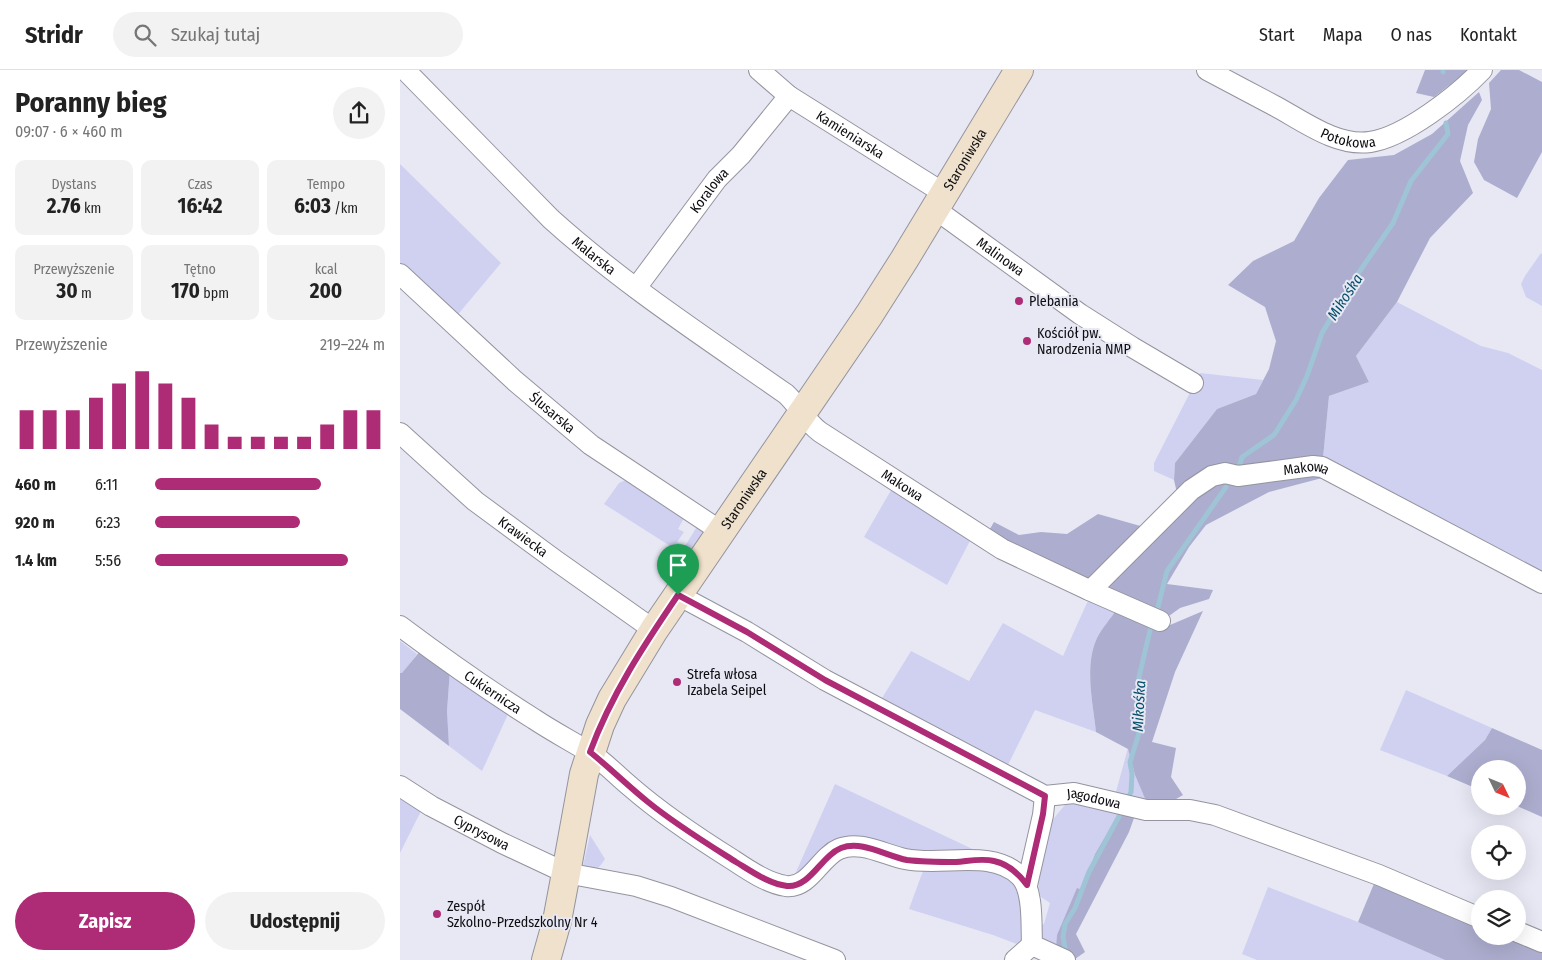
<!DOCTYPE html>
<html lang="pl">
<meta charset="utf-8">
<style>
:root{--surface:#fff;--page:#f2f2f2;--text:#222;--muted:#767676;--line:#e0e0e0;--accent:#ae2b76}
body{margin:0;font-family:"Fira Sans Condensed",sans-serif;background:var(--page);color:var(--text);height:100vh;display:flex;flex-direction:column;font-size:19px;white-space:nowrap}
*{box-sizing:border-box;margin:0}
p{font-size:16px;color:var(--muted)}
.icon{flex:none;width:28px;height:28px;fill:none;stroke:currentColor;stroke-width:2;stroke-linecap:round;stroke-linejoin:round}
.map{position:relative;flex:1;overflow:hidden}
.drawer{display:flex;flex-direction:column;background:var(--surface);width:400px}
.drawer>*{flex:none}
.needle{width:32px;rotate:133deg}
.buttons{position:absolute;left:1071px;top:690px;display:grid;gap:10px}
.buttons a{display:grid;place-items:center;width:55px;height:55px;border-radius:50%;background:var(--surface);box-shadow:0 5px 20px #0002;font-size:25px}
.pin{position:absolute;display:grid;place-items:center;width:42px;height:42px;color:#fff;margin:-51px -21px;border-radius:50% 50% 50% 0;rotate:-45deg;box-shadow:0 0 5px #0007}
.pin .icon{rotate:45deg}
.round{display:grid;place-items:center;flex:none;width:52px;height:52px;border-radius:26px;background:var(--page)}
.headline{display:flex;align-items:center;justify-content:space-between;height:85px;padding:0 15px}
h1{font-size:28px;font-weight:700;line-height:38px}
.stats{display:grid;grid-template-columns:repeat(3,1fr);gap:8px;height:85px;padding:5px 15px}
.stats div{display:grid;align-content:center;border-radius:10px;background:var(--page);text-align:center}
.stats b{font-size:21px;font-weight:700}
.stats small{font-size:14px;font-weight:400}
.stats p{font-size:14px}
.chart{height:140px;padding:10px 15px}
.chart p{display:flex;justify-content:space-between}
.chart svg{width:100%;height:90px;margin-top:5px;stroke:var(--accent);stroke-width:6}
.button{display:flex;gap:10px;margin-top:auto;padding:10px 15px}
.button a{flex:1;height:58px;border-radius:30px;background:var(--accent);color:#fff;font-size:20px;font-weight:700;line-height:58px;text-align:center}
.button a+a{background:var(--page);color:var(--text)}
ul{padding:0 15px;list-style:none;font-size:16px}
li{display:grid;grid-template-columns:80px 60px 1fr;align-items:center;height:38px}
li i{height:12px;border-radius:6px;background:var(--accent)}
header{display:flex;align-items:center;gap:30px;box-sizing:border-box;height:70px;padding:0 25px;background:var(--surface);border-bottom:1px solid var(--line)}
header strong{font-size:24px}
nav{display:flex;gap:28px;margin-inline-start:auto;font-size:18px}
.search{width:350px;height:45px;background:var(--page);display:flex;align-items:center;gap:12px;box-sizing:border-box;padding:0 18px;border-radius:28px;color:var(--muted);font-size:19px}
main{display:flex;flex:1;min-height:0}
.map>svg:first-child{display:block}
.green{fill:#d0d1f1}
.forest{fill:#adadcf}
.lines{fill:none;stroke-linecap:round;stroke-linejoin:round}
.stream{stroke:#9ec4d6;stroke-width:5}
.street-casing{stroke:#94949f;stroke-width:22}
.secondary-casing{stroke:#94949f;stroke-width:30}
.street{stroke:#fff;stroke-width:20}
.secondary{stroke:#efe1cb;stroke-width:28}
.route-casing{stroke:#fff;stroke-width:10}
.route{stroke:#ae2b76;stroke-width:6}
.poi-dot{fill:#ae2b76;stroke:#e7e8f4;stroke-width:2}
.labels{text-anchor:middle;stroke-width:4;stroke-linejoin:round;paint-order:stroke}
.street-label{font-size:14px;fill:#0d0d11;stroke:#e7e8f4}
.poi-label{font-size:14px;fill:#0d0d11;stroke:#e7e8f4;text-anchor:start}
.water-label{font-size:15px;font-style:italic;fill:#044f69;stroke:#e7e8f4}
</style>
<header>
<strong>Stridr</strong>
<div class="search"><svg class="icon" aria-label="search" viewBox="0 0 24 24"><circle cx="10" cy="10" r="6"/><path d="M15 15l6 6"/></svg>Szukaj tutaj</div>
<nav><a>Start</a><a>Mapa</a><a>O nas</a><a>Kontakt</a></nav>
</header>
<main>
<section class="drawer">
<div class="headline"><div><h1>Poranny bieg</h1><p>09:07 · 6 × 460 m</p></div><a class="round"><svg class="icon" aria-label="share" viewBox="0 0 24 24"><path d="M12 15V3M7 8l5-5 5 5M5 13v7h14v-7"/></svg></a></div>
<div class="stats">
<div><p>Dystans</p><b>2.76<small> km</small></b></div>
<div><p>Czas</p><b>16:42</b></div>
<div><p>Tempo</p><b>6:03<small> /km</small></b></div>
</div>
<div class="stats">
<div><p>Przewyższenie</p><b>30<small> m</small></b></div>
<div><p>Tętno</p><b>170<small> bpm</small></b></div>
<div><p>kcal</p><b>200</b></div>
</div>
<div class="chart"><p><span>Przewyższenie</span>219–224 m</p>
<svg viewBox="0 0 160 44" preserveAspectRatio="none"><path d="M5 44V25M15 44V25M25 44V25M35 44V19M45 44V12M55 44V6M65 44V12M75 44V19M85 44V32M95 44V38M105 44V38M115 44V38M125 44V38M135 44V32M145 44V25M155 44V25"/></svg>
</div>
<ul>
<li><b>460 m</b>6:11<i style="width:72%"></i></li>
<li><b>920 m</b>6:23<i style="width:63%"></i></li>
<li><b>1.4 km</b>5:56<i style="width:84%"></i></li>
</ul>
<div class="button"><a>Zapisz</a><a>Udostępnij</a></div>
</section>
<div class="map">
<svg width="1142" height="890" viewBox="0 0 1142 890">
<rect width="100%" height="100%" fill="#e7e8f4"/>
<g class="green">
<polygon points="0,94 101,193 55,248 0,193"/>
<polygon points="1141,183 1142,184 1142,236 1126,227 1121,214 1125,206"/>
<polygon points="997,232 1081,276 1108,283 1142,300 1142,507 923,388 929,326 969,312 956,286"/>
<polygon points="800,303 863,310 856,324 817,339 775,393 774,410 754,401 754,393"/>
<polygon points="228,409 284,448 278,459 284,462 277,472 285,476 298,455 305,461 286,486 204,434 219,413"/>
<polygon points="494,415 573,465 547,515 464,467"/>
<path d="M690,526L717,539C711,548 702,558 697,568C684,596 693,633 696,662L635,640L606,699L479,633L511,581L569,611L603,553L663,586Z"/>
<polygon points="0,571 17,584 2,604 0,603"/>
<polygon points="50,600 109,642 82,701 49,676 47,641"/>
<polygon points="1006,620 1092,658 1085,670 1047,706 980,680"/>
<polygon points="728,678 735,705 746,731 714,729"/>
<polygon points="435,714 583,784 511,785 450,768 392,811"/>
<polygon points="0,721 23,737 0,783"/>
<polygon points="669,730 719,743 695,784 681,820 677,819 656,880 639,866 636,857 644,854 650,833 638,825 639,804 650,753"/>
<path d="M190,765L205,789C198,800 194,802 182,800Z"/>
<polygon points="596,796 614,806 622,831 621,852 623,866 619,875 593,865 509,839 524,798"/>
<polygon points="868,817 958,852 1045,890 857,890 842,884"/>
</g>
<g class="forest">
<polygon points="1025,0 1069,0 1034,27 1016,23"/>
<polygon points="1101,0 1119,0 1142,12 1142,82 1117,128 1084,110 1074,92 1078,69 1091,39 1089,13"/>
<polygon points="1079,22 1082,30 1068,55 1060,91 1073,123 1030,168 997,232 956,286 969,312 929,326 923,388 880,396 820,396 777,423 774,410 775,393 817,339 856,324 869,299 876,271 865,237 828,215 853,191 894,171 919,128 948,90 994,85 1032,64"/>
<polygon points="911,400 922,408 869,422 806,455 789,477 767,514 813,520 809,529 780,538 769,546 695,519 818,409"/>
<polygon points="698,444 744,457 692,512 587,464 594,452 619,465 641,462 667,464"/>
<path d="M717,539L763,558L803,541L775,602L752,672L776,678L771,707L783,725L771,732L746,731L735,705L728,679L696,662C693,633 684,596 697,568C702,558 711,548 717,539Z"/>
<polygon points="21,580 50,600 47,641 49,676 0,639 0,603 2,603"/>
<polygon points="1092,658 1142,680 1142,747 1117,736 1118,699 1080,699 1080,720 1047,706 1085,670"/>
<polygon points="719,743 734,748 729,762 676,864 685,882 675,889 656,880 657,865 677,818 682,820 695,784"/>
<polygon points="976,809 1080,853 1080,866 1112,866 1142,879 1142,890 1045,890 958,852"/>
</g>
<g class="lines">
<g class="stream">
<polyline points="1043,2 1043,0"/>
<polyline points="839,397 842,387 874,365 896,330 907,306 922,263 955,208 993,153 1011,111 1048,64 1046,53"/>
<polyline points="756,545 767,501 826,417"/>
<polyline points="726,732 731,722 732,704 730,692 740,660 739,607 752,552"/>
<polyline points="666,884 663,867 665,854 675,838 689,802 723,739"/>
</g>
<defs>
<g id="street">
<path id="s1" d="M5,0L151,149C223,214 306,268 386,324C400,337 404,350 420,362L602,479L689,520L760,551"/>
<path id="s2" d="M359,0L389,26L545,124"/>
<path id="s3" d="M807,0C830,12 852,24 875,36C903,51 937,77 970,72C1005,67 1058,25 1082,0"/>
<path id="s4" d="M535,139L680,244L732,277L793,313"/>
<path id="s5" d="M0,204L115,311L191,375L322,462"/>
<path id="s6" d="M236,218L317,109L341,85L389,26"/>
<path id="s7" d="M0,363L75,431L155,490L254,560"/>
<path id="s8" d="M689,520L695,516L791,420L812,406L825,403L838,406L913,396L922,397L1142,513"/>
<path id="s9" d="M278,525L347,562L425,610L645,726L674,723L746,740H790L815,745L979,805L1080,848"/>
<path id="s10" d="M0,556C44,589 88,620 134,649C152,661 171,671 189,682C205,692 217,706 232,718C263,745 298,768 333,790C348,800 367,813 386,816C409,819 420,787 439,779C460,770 485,785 505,789C543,797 591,778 620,806C634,820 631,856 632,875L665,890"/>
<path id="s11" d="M0,716L31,736L102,773L166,803L236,816L271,827L435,890"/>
<polyline points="627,815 643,745 645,726"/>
<polyline points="1118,862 1142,872"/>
<polyline points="615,890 632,875"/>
</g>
<g id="secondary">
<path id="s12" d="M146,890L157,851L166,803L184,704L200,655L212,629L254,560L469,245L504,190L619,0"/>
</g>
</defs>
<use href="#street" class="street-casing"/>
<use href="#secondary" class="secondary-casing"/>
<use href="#street" class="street"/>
<use href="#secondary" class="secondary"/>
</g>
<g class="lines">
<defs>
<path id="route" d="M278,525L347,562L425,610L645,726L643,744L627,815C619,804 608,794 594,791C582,788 569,791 556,792C540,792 524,792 507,790C486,786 462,770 441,778C421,786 410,818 387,816C369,814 351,801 336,792C306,773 275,754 248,732C228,716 210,698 190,682C211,625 244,575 278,525Z"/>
</defs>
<use href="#route" class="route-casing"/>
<use href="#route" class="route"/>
</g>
<g class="poi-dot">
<circle cx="619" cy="231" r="5"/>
<circle cx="627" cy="271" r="5"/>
<circle cx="277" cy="612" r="5"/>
<circle cx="37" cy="844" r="5"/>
</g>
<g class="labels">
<g class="street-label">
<text dy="5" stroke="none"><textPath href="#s2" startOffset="112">Kamieniarska</textPath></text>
<text dy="5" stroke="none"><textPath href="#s3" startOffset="158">Potokowa</textPath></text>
<text dy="5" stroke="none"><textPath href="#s12" startOffset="915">Staroniwska</textPath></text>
<text dy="5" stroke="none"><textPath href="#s6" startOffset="122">Koralowa</textPath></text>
<text dy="5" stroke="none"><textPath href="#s1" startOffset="265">Malarska</textPath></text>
<text dy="5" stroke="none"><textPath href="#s4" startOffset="81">Malinowa</textPath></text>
<text dy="5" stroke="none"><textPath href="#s5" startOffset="206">Ślusarska</textPath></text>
<text dy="5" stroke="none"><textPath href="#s8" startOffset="264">Makowa</textPath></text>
<text dy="5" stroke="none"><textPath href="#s1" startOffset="651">Makowa</textPath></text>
<text dy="5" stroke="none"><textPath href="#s12" startOffset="510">Staroniwska</textPath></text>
<text dy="5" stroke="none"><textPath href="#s7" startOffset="161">Krawiecka</textPath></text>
<text dy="5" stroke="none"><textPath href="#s10" startOffset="114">Cukiernicza</textPath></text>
<text dy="5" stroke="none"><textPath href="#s9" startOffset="468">Jagodowa</textPath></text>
<text dy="5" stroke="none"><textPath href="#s11" startOffset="94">Cyprysowa</textPath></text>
</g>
<g class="poi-label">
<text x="629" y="236">Plebania</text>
<text x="637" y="268">Kościół pw.<tspan x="637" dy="16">Narodzenia NMP</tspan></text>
<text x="287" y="609">Strefa włosa<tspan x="287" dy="16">Izabela Seipel</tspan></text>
<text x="47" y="841">Zespół<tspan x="47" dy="16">Szkolno-Przedszkolny Nr 4</tspan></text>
</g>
<g class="water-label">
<text transform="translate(945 227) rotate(-57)" y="5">Mikośka</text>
<text transform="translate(739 636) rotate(-87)" y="5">Mikośka</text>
</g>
</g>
</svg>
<div class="buttons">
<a><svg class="needle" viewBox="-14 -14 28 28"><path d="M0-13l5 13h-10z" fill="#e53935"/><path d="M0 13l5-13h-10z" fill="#767676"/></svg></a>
<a><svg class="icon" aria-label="locate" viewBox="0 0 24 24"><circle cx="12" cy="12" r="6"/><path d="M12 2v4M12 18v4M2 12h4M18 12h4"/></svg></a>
<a><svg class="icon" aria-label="layers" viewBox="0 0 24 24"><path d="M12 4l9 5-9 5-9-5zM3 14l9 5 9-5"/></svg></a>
</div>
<div class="pin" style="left:278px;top:525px;background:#1e9e55"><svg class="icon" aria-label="arrive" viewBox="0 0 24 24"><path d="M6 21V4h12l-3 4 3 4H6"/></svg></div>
</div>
</main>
